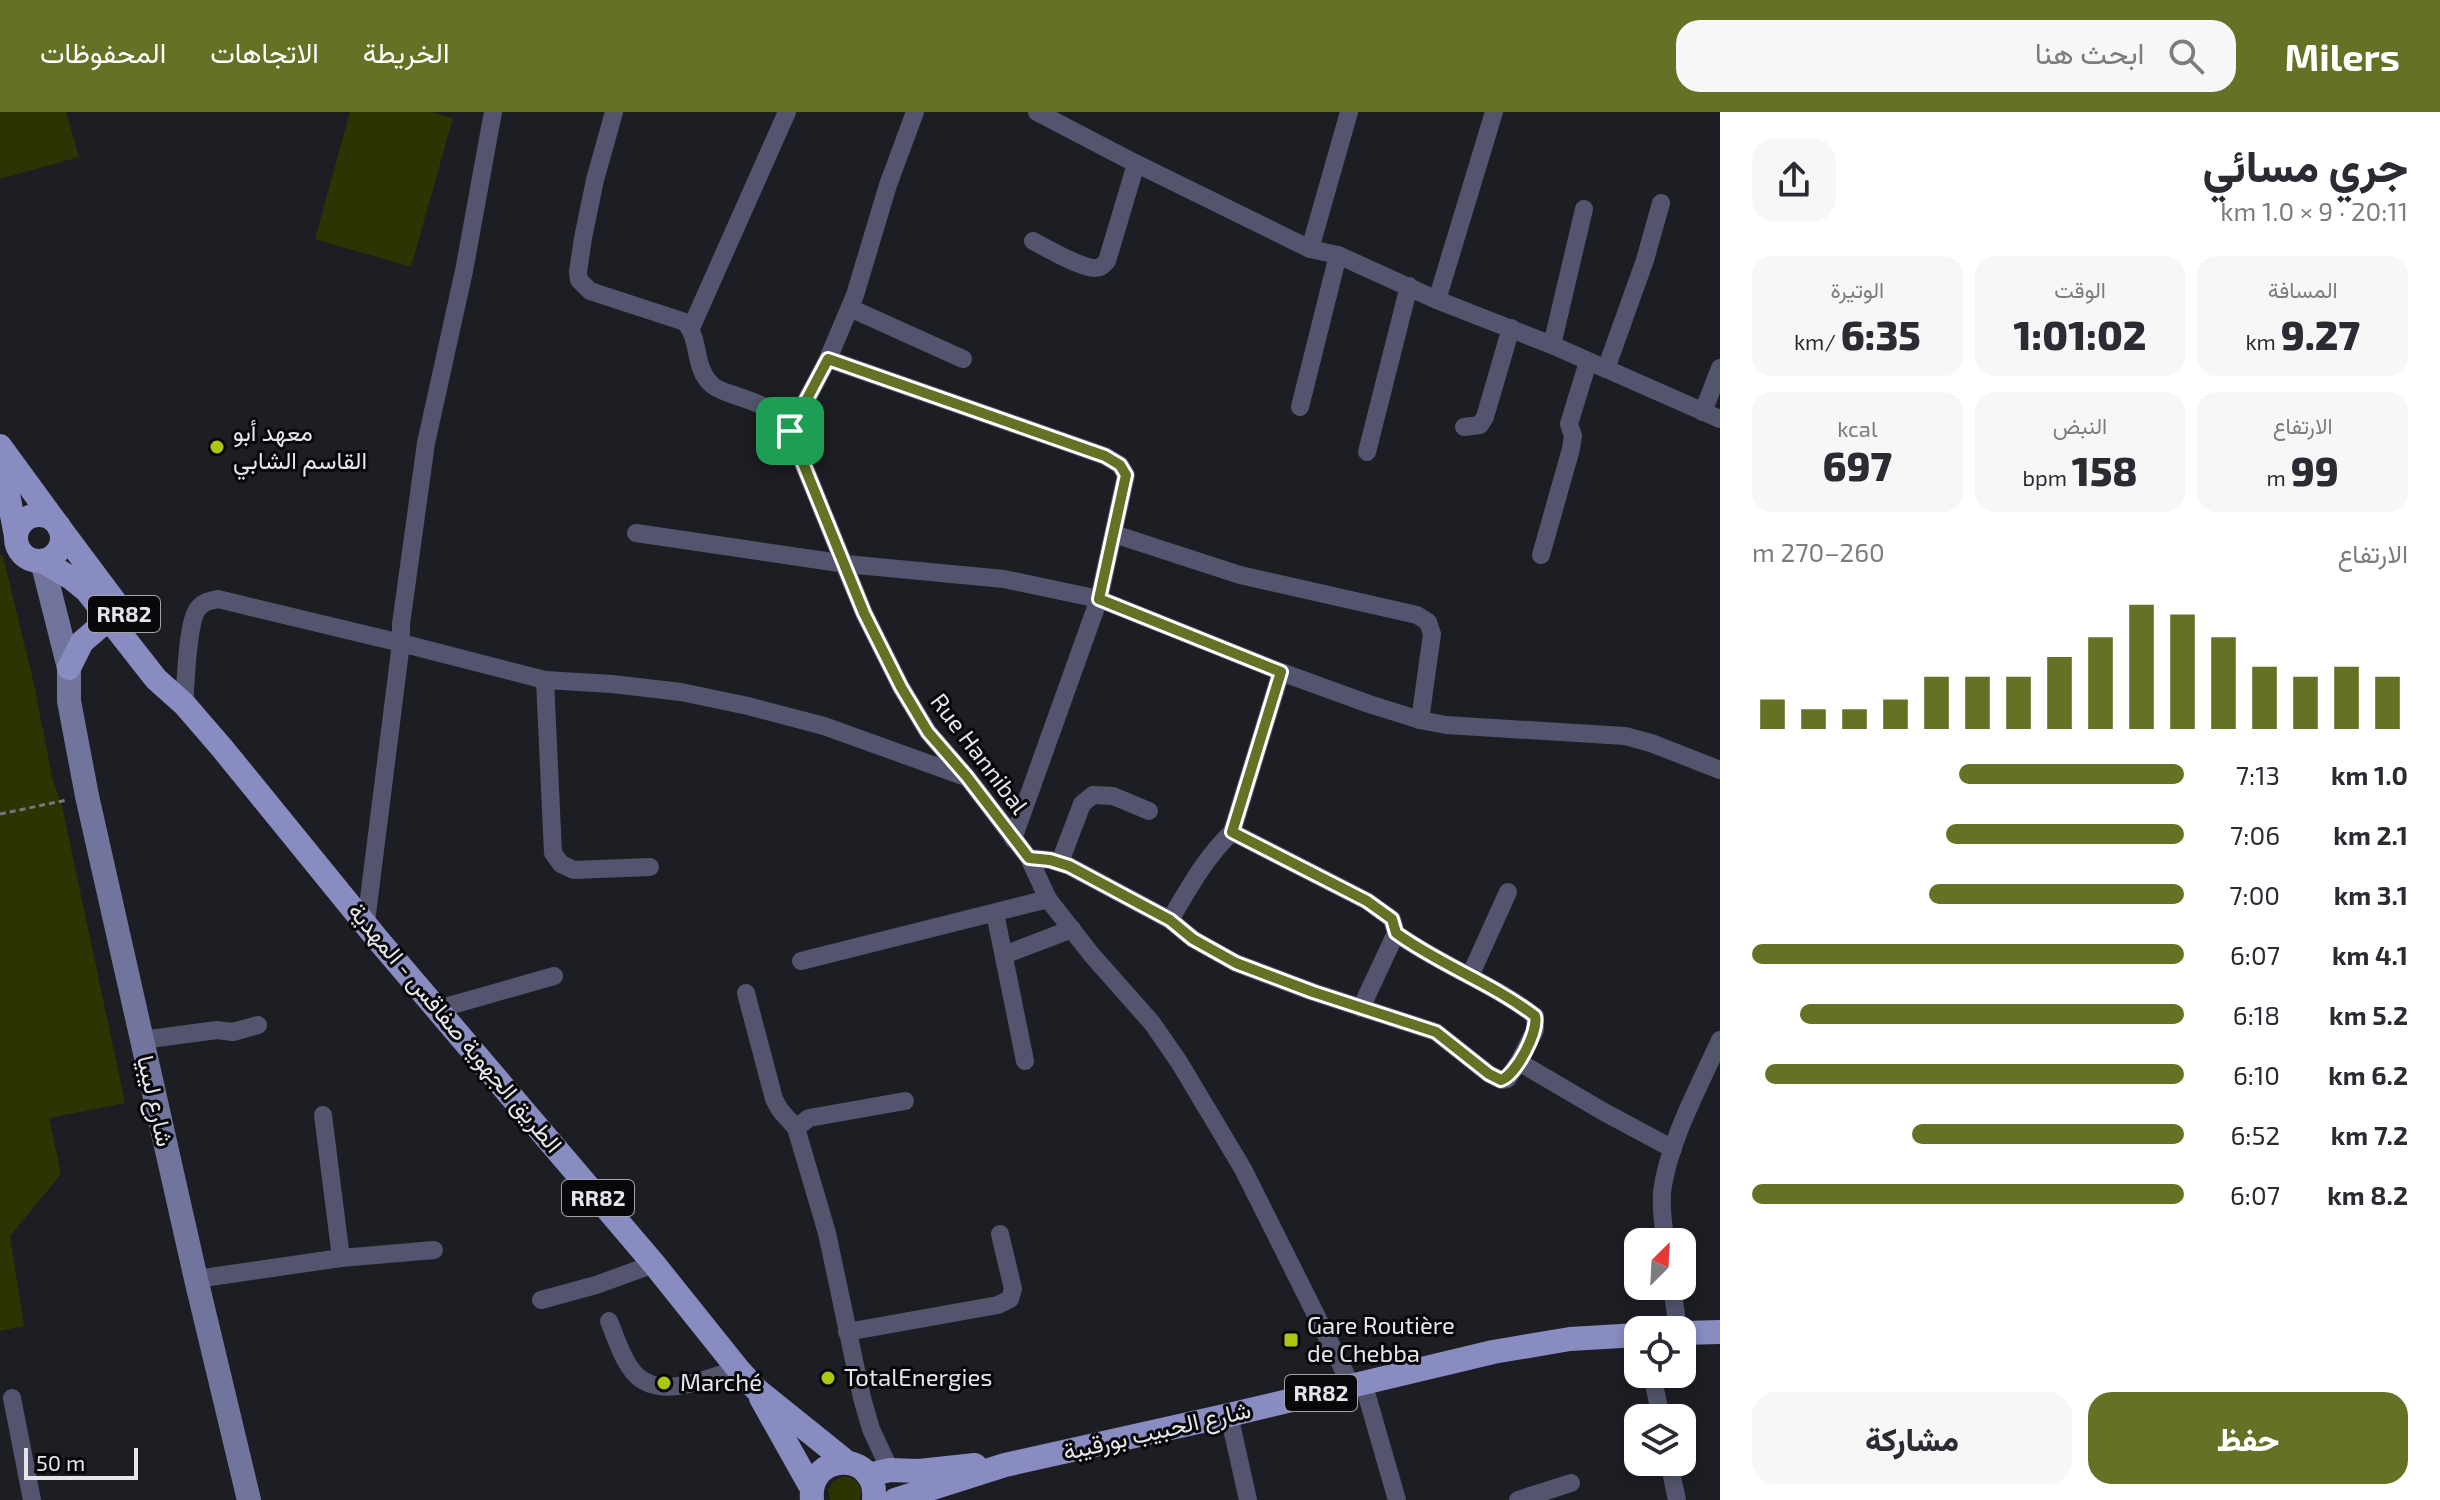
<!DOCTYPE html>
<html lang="ar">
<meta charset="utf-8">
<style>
:root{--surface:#fff;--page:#f7f7f7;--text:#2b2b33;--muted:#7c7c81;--accent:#657125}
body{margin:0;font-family:"Exo 2",Vazirmatn,sans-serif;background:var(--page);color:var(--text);direction:rtl;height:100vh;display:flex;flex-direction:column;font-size:30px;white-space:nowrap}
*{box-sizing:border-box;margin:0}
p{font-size:26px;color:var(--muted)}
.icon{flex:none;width:44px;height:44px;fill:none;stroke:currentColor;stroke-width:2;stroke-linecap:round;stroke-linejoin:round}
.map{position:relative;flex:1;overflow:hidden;direction:ltr}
.panel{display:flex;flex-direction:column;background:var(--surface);width:720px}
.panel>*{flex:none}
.needle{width:52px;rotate:24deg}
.fabs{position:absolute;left:1624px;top:1116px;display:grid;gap:16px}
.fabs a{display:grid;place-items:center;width:72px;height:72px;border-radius:16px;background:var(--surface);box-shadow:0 4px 12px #0003;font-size:40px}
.scale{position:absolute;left:24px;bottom:20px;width:114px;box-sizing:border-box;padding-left:8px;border:4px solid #e5e5ea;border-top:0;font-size:22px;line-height:28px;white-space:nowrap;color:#e5e5ea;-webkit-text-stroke:6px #08080b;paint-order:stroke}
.pin{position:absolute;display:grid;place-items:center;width:68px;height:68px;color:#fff;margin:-34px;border-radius:16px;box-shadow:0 4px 12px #0006}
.round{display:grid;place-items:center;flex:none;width:84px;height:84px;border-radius:24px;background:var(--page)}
.headline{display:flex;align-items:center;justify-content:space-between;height:136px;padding:0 32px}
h1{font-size:44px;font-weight:800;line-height:60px}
.stats{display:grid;grid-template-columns:repeat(3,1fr);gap:12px;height:136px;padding:8px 32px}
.stats div{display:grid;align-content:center;border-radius:20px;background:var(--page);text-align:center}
.stats b{font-size:40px;font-weight:800}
.stats small{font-size:22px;font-weight:400}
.stats p{font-size:22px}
.chart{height:224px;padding:16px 32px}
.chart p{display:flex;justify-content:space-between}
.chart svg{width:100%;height:144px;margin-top:8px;stroke:var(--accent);stroke-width:6}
.primary-button{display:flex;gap:16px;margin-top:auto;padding:16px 32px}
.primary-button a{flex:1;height:92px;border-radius:24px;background:var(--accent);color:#fff;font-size:32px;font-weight:800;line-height:92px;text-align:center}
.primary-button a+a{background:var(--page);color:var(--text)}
ul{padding:0 32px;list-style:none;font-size:26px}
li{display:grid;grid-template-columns:128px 96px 1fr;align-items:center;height:60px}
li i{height:20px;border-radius:10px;background:var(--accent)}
header{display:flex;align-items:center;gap:48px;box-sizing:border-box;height:112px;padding:0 40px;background:var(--accent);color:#fff}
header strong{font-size:38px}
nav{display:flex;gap:44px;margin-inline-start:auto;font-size:28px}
.search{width:560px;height:72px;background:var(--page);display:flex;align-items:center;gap:20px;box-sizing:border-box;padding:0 28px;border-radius:24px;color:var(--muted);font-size:30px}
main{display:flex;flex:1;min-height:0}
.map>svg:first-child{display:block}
.green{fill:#2c3402}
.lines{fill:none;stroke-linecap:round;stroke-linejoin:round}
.path{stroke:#75767b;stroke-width:3;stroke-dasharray:6 4;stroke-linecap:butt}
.street{stroke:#53556e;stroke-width:18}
.secondary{stroke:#71749c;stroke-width:24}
.primary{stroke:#888cc0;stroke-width:24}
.route-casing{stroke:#fff;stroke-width:16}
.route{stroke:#657125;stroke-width:10}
.poi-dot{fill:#acc613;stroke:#08080b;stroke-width:3}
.labels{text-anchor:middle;stroke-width:6;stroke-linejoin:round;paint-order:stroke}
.shield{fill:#08080b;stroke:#a3a3a7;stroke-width:2}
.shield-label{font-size:22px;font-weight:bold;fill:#e5e5ea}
.poi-label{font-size:24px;fill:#e5e5ea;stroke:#08080b;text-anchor:start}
.street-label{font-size:24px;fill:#e5e5ea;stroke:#08080b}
</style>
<header>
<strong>Milers</strong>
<div class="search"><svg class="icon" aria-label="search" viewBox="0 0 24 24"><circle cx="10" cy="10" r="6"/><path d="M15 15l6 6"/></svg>ابحث هنا</div>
<nav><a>الخريطة</a><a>الاتجاهات</a><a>المحفوظات</a></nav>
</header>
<main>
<section class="panel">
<div class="headline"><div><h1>جري مسائي</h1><p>20:11 · 9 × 1.0 km</p></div><a class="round"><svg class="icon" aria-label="share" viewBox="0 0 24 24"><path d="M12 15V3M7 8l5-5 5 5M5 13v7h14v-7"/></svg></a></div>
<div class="stats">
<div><p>المسافة</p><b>9.27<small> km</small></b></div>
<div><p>الوقت</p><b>1:01:02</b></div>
<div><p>الوتيرة</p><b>6:35<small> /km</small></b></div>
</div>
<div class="stats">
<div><p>الارتفاع</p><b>99<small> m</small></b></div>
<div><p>النبض</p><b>158<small> bpm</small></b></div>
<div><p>kcal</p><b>697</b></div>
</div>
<div class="chart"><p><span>الارتفاع</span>260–270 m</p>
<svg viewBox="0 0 160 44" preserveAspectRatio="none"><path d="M5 44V35M15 44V38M25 44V38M35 44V35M45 44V28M55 44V28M65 44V28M75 44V22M85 44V16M95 44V6M105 44V9M115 44V16M125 44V25M135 44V28M145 44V25M155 44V28"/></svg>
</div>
<ul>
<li><b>1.0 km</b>7:13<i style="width:52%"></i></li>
<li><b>2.1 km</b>7:06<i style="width:55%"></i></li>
<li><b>3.1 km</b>7:00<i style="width:59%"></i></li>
<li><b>4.1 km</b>6:07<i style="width:100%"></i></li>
<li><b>5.2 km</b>6:18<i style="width:89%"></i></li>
<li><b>6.2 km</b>6:10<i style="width:97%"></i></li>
<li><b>7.2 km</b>6:52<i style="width:63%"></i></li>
<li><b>8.2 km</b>6:07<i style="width:100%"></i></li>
</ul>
<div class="primary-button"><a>حفظ</a><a>مشاركة</a></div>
</section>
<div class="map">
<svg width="1720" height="1388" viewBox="0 0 1720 1388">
<rect width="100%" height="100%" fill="#1d1e24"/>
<g class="green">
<polygon points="0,0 66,0 79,45 0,67"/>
<polygon points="350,0 430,0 453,6 411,155 315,127"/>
<polygon points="0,443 3,444 33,568 53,669 62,694 125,991 49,1006 61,1062 10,1124 24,1214 0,1219"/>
<path d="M845,1364C858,1367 863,1375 860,1388H830L828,1378L833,1369Z"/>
</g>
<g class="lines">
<polyline class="path" points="0,702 67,688"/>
<g class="street">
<path d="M614,0L595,68L583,126L578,160L579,168L590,179L685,210C701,228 693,255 711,272C717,278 726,280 734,283C760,292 774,295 790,319L864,501L901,575L928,620L967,665L1029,746L1048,787L1091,842L1152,911L1179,950L1243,1057L1351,1273"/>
<polyline points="1037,0 1127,47 1310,137 1338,143 1437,188 1552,233 1720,307"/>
<path d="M1033,129C1047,136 1080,156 1095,156C1101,156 1103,153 1107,149L1136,52"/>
<polyline points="1310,137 1349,0"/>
<polyline points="1437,188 1494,0"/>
<polyline points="850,196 963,247"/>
<polyline points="691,216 787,0"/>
<polyline points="1552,233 1584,97"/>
<polyline points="828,247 1105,344 1120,353 1126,363 1099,487 1013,727"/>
<polyline points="1606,257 1645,148 1661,91"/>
<polyline points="1300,295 1338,143"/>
<polyline points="1703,300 1720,256"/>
<polyline points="1464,315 1480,313 1485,305 1511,216"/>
<polyline points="790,319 828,247 855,183 888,73 915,0"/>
<polyline points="1367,340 1409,174"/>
<polyline points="636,421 846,452 1004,467 1099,487 1281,560 1369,592 1420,608 1446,613 1625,624 1651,631 1720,658"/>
<polyline points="1114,422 1240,463 1417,503 1428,510 1432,522 1420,608"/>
<polyline points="1541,443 1571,337 1573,324 1569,312 1588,250"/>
<polyline points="545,568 553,741 561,752 574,758 650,755"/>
<path d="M184,592C186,571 187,513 197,498C202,490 209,489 218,487L401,531V512L426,331L464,159L493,0"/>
<path d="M1232,720L1367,789L1392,807L1396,821C1440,853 1492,871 1535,904V918L1519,950"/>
<polyline points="1029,746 1050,748 1069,754 1170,808 1193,827 1236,851 1313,880 1436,920 1489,962 1501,968 1507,967 1519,950 1604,1000 1673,1037"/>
<polyline points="1060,750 1082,692 1093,683 1113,684 1149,699"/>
<polyline points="995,801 1025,949"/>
<path d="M1170,808C1189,776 1205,746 1232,720L1281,560"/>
<polyline points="366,810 401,531 545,568 612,572 681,580 748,594 824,614 963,664"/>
<polyline points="1004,843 1072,817"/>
<polyline points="801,849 1048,787"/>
<polyline points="1470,864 1508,780"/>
<polyline points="746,881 774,987 780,998 796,1016 827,1121 862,1286 871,1317 890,1358"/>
<polyline points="1361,896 1396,821"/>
<polyline points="438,897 554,864"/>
<polyline points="142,928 217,918 233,920 258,913"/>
<polyline points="323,1003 341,1146"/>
<polyline points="796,1016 809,1006 905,989"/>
<path d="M1666,1130C1663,1114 1661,1097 1662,1080C1668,1031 1700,973 1720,928"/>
<polyline points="196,1167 341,1146 434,1138"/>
<polyline points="1672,1174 1678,1218"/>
<polyline points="541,1188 596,1173 654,1152"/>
<path d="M609,1209C616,1226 623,1250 637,1264C664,1288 709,1265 738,1257"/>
<polyline points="847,1220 998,1193 1010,1187 1013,1177 1000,1122"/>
<polyline points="1652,1262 1661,1306"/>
<polyline points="1363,1270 1397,1388"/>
<polyline points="12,1286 32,1388"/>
<polyline points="1229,1303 1248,1388"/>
<polyline points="1669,1350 1677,1388"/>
<polyline points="1518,1388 1571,1371"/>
</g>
<polyline class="secondary" points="42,449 69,556 69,589 87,684 196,1167 249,1388"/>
<g class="primary">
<polyline points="0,334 54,408"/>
<polyline points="0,340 16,424"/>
<circle cx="39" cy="426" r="23"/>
<polyline points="59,415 115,490"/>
<polyline points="42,449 71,466 87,479 156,567 184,592 222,636 379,829 654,1152 738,1257 756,1277 848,1351"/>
<polyline points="69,556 82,530 112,504 118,493"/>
<polyline points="1682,1221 1720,1220"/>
<polyline points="761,1286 812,1377"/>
<polyline points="868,1363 890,1358 919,1359 975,1353"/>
<path d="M812,1388C807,1339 879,1338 874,1388"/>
<polyline points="895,1388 1005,1353 1229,1303 1493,1240 1570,1227 1638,1223"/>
</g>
</g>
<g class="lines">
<defs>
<path id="route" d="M828,247L1105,344L1120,353L1126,363L1099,487L1281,560L1232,720L1367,789L1392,807L1396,821C1440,853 1492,871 1535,904C1539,919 1516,963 1501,968L1489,962L1436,920L1313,880L1236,851L1193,827L1170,808L1069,754L1050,748L1029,746L967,665L928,620L901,575L864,501L790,319Z"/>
</defs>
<use href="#route" class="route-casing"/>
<use href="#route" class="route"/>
</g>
<g class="poi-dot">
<circle cx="217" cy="335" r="8"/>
<rect x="1283" y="1220" width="16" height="16" rx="4"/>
<circle cx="828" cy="1266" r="8"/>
<circle cx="664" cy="1271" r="8"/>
</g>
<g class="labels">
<g class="shield">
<rect x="88" y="484" width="72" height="36" rx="6"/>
<rect x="562" y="1068" width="72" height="36" rx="6"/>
<rect x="1285" y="1263" width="72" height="36" rx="6"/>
</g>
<g class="shield-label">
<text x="124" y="510">RR82</text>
<text x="598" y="1094">RR82</text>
<text x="1321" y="1289">RR82</text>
</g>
<g class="poi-label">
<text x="233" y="329">معهد أبو<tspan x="233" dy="28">القاسم الشابي</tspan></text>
<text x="1307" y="1222">Gare Routière<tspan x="1307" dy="28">de Chebba</tspan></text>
<text x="844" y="1274">TotalEnergies</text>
<text x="680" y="1279">Marché</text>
</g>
<g class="street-label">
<text transform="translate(979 642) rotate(53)" y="8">Rue Hannibal</text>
<text transform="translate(455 916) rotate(50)" y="8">الطريق الجهوية صفاقس - المهدية</text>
<text transform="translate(155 989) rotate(77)" y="8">شارع ليبيا</text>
<text transform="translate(1157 1319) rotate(-13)" y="8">شارع الحبيب بورقيبة</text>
</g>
</g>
</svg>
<div class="fabs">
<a><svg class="needle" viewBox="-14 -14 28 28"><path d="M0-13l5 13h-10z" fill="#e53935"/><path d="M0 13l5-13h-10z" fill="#7c7c81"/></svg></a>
<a><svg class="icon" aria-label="locate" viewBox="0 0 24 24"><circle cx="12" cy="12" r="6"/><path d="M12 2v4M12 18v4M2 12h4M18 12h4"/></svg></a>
<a><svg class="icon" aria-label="layers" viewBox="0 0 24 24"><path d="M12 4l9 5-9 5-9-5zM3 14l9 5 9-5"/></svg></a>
</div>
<div class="scale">50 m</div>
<div class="pin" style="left:790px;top:319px;background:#1e9e55"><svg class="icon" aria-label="arrive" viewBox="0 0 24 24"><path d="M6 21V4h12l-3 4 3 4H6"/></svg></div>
</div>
</main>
